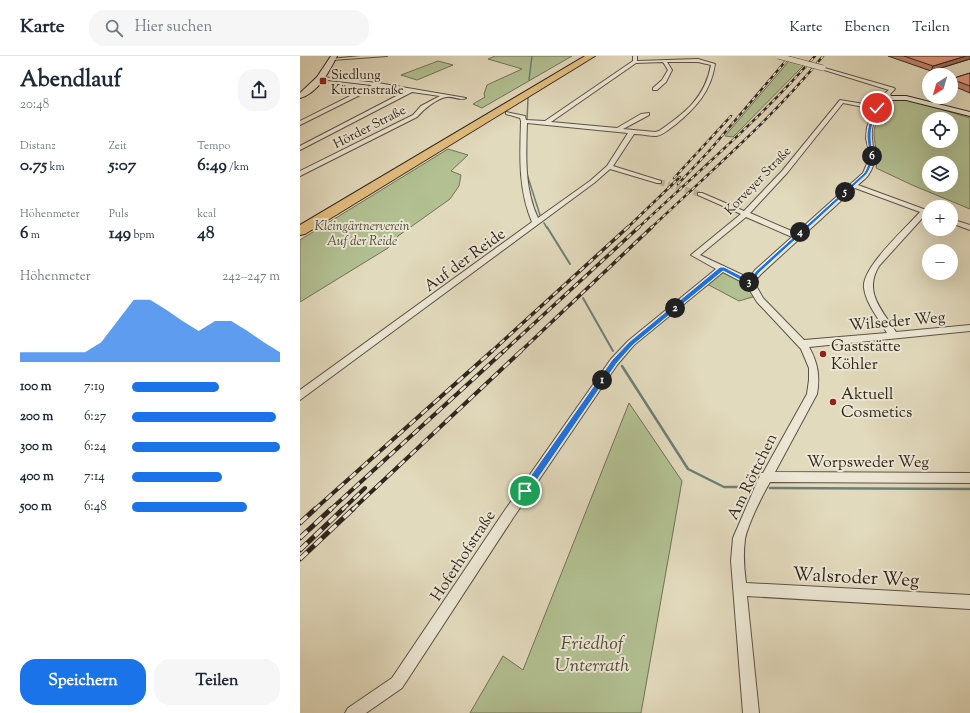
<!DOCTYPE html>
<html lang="de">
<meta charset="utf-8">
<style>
:root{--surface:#fff;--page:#f6f6f7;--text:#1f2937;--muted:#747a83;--line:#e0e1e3;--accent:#1a73e8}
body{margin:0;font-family:"Sorts Mill Goudy",serif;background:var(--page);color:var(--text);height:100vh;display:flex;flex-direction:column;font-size:15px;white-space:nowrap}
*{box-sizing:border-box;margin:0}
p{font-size:13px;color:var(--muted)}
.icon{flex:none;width:22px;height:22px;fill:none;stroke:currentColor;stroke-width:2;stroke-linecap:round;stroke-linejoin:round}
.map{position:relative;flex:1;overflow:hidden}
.details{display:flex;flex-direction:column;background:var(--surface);width:300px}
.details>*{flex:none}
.needle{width:26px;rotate:217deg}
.buttons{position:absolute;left:622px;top:12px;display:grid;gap:8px}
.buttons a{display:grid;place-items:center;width:36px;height:36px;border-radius:50%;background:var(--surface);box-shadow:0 4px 16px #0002;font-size:20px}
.pin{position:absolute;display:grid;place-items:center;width:34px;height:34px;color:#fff;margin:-17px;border:2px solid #fff;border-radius:50%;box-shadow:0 1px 4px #0007}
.km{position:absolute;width:20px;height:20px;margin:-10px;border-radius:50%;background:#222;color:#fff;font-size:11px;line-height:20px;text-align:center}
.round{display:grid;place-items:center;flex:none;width:42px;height:42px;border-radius:16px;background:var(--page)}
.summary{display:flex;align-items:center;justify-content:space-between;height:68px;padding:0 20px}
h1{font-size:22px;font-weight:700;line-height:30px}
.figures{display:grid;grid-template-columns:repeat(3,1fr);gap:6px;height:68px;padding:4px 20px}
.figures div{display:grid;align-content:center}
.figures b{font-size:17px;font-weight:700}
.figures small{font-size:11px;font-weight:400}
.figures p{font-size:11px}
.chart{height:112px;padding:8px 20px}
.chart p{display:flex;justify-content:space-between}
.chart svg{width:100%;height:72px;margin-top:4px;fill:var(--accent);opacity:.7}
.primary-button{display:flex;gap:8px;margin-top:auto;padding:8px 20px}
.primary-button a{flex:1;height:46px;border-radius:16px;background:var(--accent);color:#fff;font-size:16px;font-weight:700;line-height:46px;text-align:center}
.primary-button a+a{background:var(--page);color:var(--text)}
ul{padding:0 20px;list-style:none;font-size:13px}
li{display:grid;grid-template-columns:64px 48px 1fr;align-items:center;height:30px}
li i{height:10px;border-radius:5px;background:var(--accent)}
header{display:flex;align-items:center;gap:24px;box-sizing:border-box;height:56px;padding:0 20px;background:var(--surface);border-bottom:1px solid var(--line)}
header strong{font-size:19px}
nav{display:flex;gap:22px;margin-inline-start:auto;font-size:14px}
.search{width:280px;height:36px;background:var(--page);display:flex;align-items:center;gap:10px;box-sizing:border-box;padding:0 14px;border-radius:16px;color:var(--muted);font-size:15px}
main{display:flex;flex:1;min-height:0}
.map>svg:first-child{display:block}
.green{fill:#b2c092;stroke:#717358;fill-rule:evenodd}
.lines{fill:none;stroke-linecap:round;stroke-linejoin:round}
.stream-far2{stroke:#6d7f75;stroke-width:1.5}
.stream-far1{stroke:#6d7f75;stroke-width:2}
.stream{stroke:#6d7f75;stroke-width:2.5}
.street-tunnel{stroke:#beb69d;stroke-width:6;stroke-dasharray:6 3;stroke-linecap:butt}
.street-casing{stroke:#5c5346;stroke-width:2}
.secondary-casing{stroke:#30261e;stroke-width:2}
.highway-casing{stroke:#30261e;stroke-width:2}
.street{fill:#ece7d4;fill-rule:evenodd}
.secondary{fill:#ece7d4;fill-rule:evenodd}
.highway{fill:#e1bd7e;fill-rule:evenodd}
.rail-far3-casing{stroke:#30261e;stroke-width:2.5}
.rail-far2-casing{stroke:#30261e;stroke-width:3.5}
.rail-far1-casing{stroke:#30261e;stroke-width:4}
.rail-casing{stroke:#30261e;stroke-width:5}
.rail-far3{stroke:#ece7d4;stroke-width:1.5;stroke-dasharray:4;stroke-linecap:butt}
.rail-far2{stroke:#ece7d4;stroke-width:2;stroke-dasharray:6;stroke-linecap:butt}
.rail-far1{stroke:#ece7d4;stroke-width:2.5;stroke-dasharray:8;stroke-linecap:butt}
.rail{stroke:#ece7d4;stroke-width:3.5;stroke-dasharray:10;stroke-linecap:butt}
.street-bridge-casing{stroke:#5c5346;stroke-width:6;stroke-linecap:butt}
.street-bridge{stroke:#ece7d4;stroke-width:5}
.wall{fill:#c2846c;stroke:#30261e}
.shaded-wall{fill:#9e6b58;stroke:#30261e}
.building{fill:#e2997d;stroke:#30261e}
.route{fill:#1a73e8;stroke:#fff}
.poi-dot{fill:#8f2418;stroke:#ece7d4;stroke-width:1.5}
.labels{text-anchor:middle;stroke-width:4;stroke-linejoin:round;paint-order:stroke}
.far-poi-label{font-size:13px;fill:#30261e;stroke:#ece7d4;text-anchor:start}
.far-street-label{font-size:13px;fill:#30261e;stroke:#ece7d4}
.far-park-label{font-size:13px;font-style:italic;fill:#504c3b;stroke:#ece7d4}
.street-label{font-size:16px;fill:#30261e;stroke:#ece7d4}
.poi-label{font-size:16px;fill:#30261e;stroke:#ece7d4;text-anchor:start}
.near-street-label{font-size:19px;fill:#30261e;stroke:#ece7d4}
.near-park-label{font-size:19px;font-style:italic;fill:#504c3b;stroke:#ece7d4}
</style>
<header>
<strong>Karte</strong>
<div class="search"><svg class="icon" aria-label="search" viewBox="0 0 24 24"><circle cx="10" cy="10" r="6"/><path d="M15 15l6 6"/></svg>Hier suchen</div>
<nav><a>Karte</a><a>Ebenen</a><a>Teilen</a></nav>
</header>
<main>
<section class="details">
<div class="summary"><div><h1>Abendlauf</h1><p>20:48</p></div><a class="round"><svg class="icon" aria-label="share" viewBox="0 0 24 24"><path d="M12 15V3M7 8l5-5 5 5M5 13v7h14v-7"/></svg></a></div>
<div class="figures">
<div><p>Distanz</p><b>0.75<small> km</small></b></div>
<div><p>Zeit</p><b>5:07</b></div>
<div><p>Tempo</p><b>6:49<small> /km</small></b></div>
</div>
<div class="figures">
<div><p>Höhenmeter</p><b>6<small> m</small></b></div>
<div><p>Puls</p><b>149<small> bpm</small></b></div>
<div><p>kcal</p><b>48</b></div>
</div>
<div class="chart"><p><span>Höhenmeter</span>242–247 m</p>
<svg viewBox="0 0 160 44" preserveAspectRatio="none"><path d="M0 44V38L10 38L20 38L30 38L40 38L50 32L60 19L70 6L80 6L90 12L100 19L110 25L120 19L130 19L140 25L150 32L160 38V44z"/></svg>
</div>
<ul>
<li><b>100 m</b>7:19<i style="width:59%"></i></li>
<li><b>200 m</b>6:27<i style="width:97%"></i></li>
<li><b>300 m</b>6:24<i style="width:100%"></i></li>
<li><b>400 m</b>7:14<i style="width:61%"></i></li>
<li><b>500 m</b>6:48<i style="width:78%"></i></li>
</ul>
<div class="primary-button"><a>Speichern</a><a>Teilen</a></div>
</section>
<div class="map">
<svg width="670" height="657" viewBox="0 0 670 657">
<rect width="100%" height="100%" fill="#e2dabd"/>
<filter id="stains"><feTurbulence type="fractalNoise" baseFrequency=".005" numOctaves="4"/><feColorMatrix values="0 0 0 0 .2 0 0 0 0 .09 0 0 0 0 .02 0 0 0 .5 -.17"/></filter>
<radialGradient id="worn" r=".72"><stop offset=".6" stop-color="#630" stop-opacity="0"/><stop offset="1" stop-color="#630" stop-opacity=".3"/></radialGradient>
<g class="green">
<polygon points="195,0 272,0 182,52 173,48 185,41 184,38 187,29 222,13 188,3"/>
<polygon points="138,5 153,9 117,24 101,19"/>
<polygon points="489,5 504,9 433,81 425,80"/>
<path d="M595,43L614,45L670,62V153L612,129L576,112C579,100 575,91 574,79C574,72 576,66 579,60H580L586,49L585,48L589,45ZM629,63H651V85H629ZM629,107H651V129H629Z"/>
<polygon points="148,93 168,99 151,115 161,119 159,130 150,143 98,180 88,192 0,246 0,184"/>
<polygon points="422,212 450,226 456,240 439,245 405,227"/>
<polygon points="329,347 382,425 341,657 170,657 203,600 223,614"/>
</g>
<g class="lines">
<g class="stream-far2">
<polyline points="229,24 232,0"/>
<polyline points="227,64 228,42"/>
<polyline points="226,115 240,159"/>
<polyline points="244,167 247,172"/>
</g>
<g class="stream-far1">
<polyline points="247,171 270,208"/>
<polyline points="283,242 313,295"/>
</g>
<g class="stream">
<polyline points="322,310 388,413 424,431 448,431"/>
<polyline points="470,432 670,433"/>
</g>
<polyline class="street-tunnel" points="359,126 400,138"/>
<defs>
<g id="street">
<polygon points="61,0 87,0 32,4 30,3"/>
<path d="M333,0H337V5L398,3L415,8C411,35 396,52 375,69C369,73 363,79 356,80C349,80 341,78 334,78L313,110L361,125V127H357L310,113L294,127L0,344V334L232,166C218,133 220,100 221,65L220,62L206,58V56L225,60L226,64L245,65L333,5ZM363,6L368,14L362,24L353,32V34H357L366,26L372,14L367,6H398L411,9C405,42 385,57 359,75L355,76L323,73L349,59V57L341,58L317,72L251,66L336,7ZM227,67L328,77L307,110L290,125L238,162C224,132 226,99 227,67Z"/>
<path d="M521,11L594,32L595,33L590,38L592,42C579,52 570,64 572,82C573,96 578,104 569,118C567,122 562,125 558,129L629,155V159L626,158L579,210C563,236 582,254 596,276L670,269V275L509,291C518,307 520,320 517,338L475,416L670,417V427L470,426C462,440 448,468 445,483C443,498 444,512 446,527L670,539V553L447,540L459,657H443L431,505L433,482L461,417H463L507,338L509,324V312L501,293L457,246L446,228L423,216L334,289L317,309L213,462L102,632L66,657H45L48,652L92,622L205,454L311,303L328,285L416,213L391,199L441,158L398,139V137H402L444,155L482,115L540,44L576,50L586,41L584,38L589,34L521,13ZM543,47L574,53L567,71L566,82L569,96V103L563,117L496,177L450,157L487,117ZM555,132L620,156C606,172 561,212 564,232C566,248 579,263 587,277L504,284L463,242L454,226L461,218ZM446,161L492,181L455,214L449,222L400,199Z"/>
<path d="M21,21L78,27L166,42C160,45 153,40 147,41C137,42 123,54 117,61L0,120V115L113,59L121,50L140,40L112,36L0,94V90L106,35L78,30L0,69V65L72,29L19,23Z"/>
<polygon points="651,163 670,169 670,174 651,167"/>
</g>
<g id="secondary">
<path d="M31,0H37C29,16 18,37 0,42V37L17,21Z"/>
<polygon points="586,40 606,40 670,56 670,60 606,44 586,44"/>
</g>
<polygon id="highway" points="285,0 295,0 5,178 0,179 0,169"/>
</defs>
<use href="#street" class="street-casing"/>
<use href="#secondary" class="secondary-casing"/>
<use href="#highway" class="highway-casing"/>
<use href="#street" class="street"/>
<use href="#secondary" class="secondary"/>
<use href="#highway" class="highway"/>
<defs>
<g id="rail-far3">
<polyline points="374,122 431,60"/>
<polyline points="378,128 410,94 490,0"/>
<polyline points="327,172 380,121"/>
<path d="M338,172C398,116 461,62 515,0"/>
<path d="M351,172C410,116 472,63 523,0"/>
</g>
<g id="rail-far2">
<polyline points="191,296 328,171"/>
<polyline points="203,296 339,171"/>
<polyline points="220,296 352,171"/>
</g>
<g id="rail-far1">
<polyline points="14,454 192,295"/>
<polyline points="30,454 204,295"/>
<polyline points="42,454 65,432"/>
<polyline points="52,454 221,295"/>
</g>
<g id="rail">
<polyline points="0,467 15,453"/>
<polyline points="0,482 31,453"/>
<polyline points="0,494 43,453"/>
<polyline points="0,503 53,453"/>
</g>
</defs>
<use href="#rail-far3" class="rail-far3-casing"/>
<use href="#rail-far2" class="rail-far2-casing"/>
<use href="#rail-far1" class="rail-far1-casing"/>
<use href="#rail" class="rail-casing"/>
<use href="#rail-far3" class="rail-far3"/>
<use href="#rail-far2" class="rail-far2"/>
<use href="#rail-far1" class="rail-far1"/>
<use href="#rail" class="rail"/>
<defs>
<polyline id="street-bridge" points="478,0 523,12"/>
</defs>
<use href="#street-bridge" class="street-bridge-casing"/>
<use href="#street-bridge" class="street-bridge"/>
</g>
<g class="wall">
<polygon points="588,0 670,0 670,3 631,15"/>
<polygon points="670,17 670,37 651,29 651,23"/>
</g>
<polygon class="shaded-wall" points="666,0 670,0 670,3 631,15 633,10"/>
<g class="building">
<polygon points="604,0 666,0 633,10"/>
<polygon points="670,17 670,30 651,23"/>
</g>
<path class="route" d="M575,52H579C575,61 571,70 571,79C571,98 578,99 567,118L459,217L452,228H448L423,215L333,289L317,307L228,437H222V432L312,304L329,286L420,211H424L449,224L456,215L564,117C574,99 568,98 567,80C567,70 572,61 575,52Z"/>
<g class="poi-dot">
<rect x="19" y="21" width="8" height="8" rx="2"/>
<circle cx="523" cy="298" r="4"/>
<circle cx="533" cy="346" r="4"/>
</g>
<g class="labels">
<g class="far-poi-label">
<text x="31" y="23">Siedlung<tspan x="31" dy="15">Kürtenstraße</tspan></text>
</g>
<g class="far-street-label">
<text transform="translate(69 70) rotate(-27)" y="5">Hörder Straße</text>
<text transform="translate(457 124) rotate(-46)" y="5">Korveyer Straße</text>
</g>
<g class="far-park-label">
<text x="62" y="174">Kleingärtnerverein<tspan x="62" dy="15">Auf der Reide</tspan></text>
</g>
<g class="street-label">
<text transform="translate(164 203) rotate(-36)" y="6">Auf der Reide</text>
<text transform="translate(597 264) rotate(-5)" y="6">Wilseder Weg</text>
<text x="568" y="411">Worpsweder Weg</text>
<text transform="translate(451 420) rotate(-64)" y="6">Am Röttchen</text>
<text transform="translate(162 499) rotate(-57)" y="6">Hoferhofstraße</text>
</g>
<g class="poi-label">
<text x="531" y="295">Gaststätte<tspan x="531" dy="18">Köhler</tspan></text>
<text x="541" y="343">Aktuell<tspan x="541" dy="18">Cosmetics</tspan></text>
</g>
<g class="near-street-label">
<text transform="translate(556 520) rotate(3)" y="7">Walsroder Weg</text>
</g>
<g class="near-park-label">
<text x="292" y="593">Friedhof<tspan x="292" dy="22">Unterrath</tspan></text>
</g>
</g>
<rect width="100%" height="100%" filter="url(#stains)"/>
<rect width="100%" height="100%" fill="url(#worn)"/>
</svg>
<div class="buttons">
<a><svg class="needle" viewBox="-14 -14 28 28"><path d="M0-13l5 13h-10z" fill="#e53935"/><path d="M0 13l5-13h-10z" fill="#747a83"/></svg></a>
<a><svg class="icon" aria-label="locate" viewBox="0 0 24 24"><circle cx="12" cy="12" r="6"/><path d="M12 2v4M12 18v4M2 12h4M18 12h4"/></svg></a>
<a><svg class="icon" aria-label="layers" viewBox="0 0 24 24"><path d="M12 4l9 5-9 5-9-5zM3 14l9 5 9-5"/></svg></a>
<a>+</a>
<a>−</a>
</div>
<div class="pin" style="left:225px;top:435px;background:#1e9e55"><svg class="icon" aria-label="arrive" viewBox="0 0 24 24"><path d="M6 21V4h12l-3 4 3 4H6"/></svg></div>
<div class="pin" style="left:577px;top:52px;background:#d93025"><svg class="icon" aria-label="check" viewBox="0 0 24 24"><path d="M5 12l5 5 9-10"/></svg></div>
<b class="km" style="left:302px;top:324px">1</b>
<b class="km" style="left:375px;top:252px">2</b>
<b class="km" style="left:449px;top:226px">3</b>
<b class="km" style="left:500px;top:176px">4</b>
<b class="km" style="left:545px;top:136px">5</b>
<b class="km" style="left:572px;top:100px">6</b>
</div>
</main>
